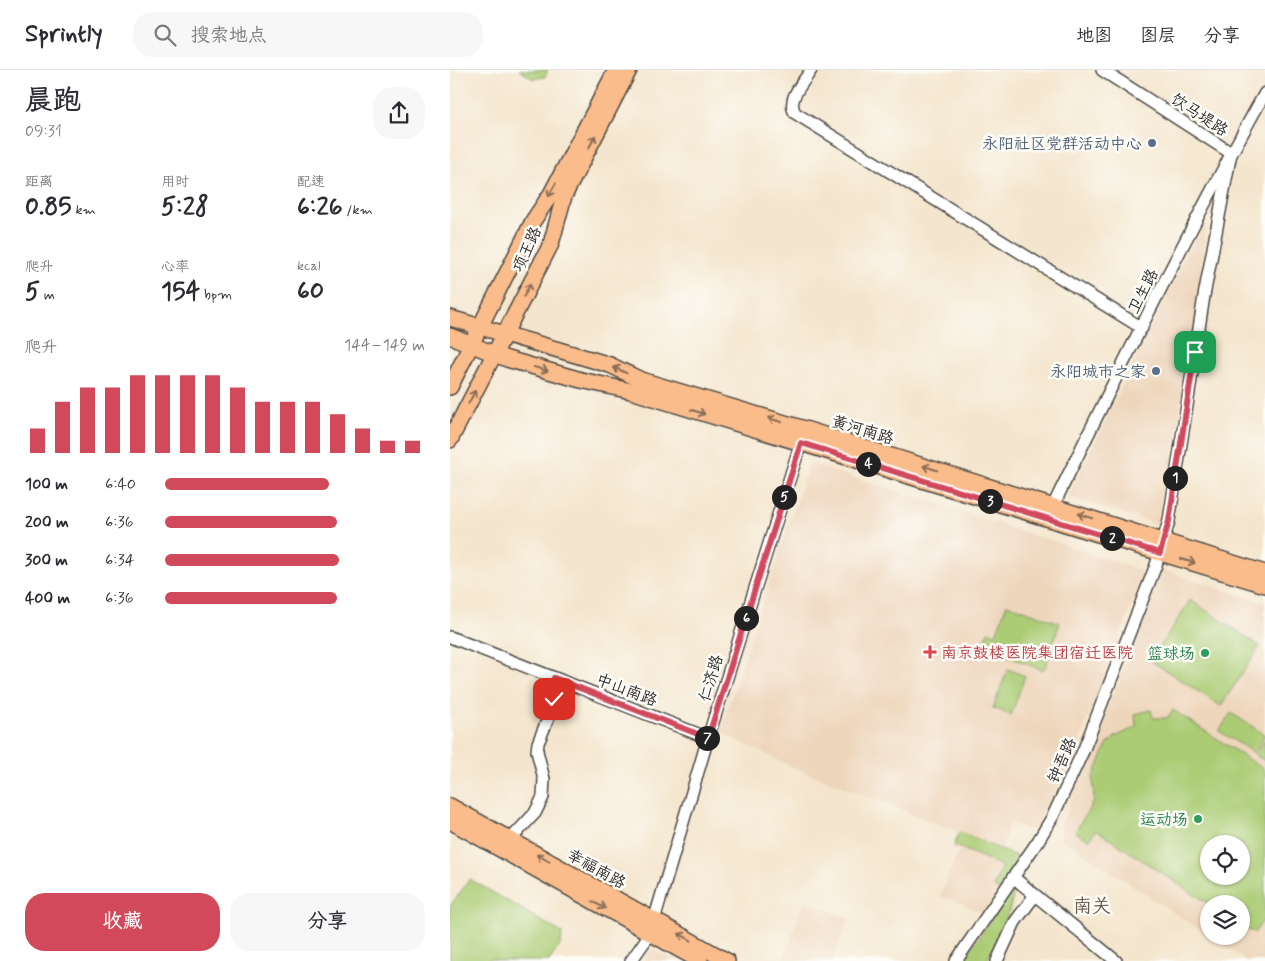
<!DOCTYPE html>
<html lang="zh">
<meta charset="utf-8">
<style>
:root{--surface:#fff;--page:#f7f7f7;--text:#2b2b33;--muted:#7c7c81;--line:#e1e1e2;--accent:#d1495b}
body{margin:0;font-family:Mynerve,"LXGW WenKai TC",sans-serif;background:var(--page);color:var(--text);height:100vh;display:flex;flex-direction:column;font-size:19px;white-space:nowrap}
*{box-sizing:border-box;margin:0}
p{font-size:16px;color:var(--muted)}
.icon{flex:none;width:28px;height:28px;fill:none;stroke:currentColor;stroke-width:2;stroke-linecap:round;stroke-linejoin:round}
.map{position:relative;flex:1;overflow:hidden}
.panel{display:flex;flex-direction:column;background:var(--surface);width:450px}
.panel>*{flex:none}
.controls{position:absolute;left:750px;top:765px;display:grid;gap:10px}
.controls a{display:grid;place-items:center;width:50px;height:50px;border-radius:50%;background:var(--surface);box-shadow:0 1px 4px #0004;font-size:25px}
.pin{position:absolute;display:grid;place-items:center;width:42px;height:42px;color:#fff;margin:-21px;border-radius:10px;box-shadow:0 2px 8px #0006}
.km{position:absolute;width:25px;height:25px;margin:-12px;border-radius:50%;background:#222;color:#fff;font-size:14px;line-height:25px;text-align:center}
.round{display:grid;place-items:center;flex:none;width:52px;height:52px;border-radius:20px;background:var(--page)}
.overview{display:flex;align-items:center;justify-content:space-between;height:85px;padding:0 25px}
h1{font-size:28px;font-weight:700;line-height:38px}
.figures{display:grid;grid-template-columns:repeat(3,1fr);gap:8px;height:85px;padding:5px 25px}
.figures div{display:grid;align-content:center}
.figures b{font-size:25px;font-weight:700}
.figures small{font-size:14px;font-weight:400}
.figures p{font-size:14px}
.chart{height:140px;padding:10px 25px}
.chart p{display:flex;justify-content:space-between}
.chart svg{width:100%;height:90px;margin-top:5px;stroke:var(--accent);stroke-width:6}
.primary-button{display:flex;gap:10px;margin-top:auto;padding:10px 25px}
.primary-button a{flex:1;height:58px;border-radius:20px;background:var(--accent);color:#fff;font-size:20px;font-weight:700;line-height:58px;text-align:center}
.primary-button a+a{background:var(--page);color:var(--text)}
ul{padding:0 25px;list-style:none;font-size:16px}
li{display:grid;grid-template-columns:80px 60px 1fr;align-items:center;height:38px}
li i{height:12px;border-radius:6px;background:var(--accent)}
header{display:flex;align-items:center;gap:30px;box-sizing:border-box;height:70px;padding:0 25px;background:var(--surface);border-bottom:1px solid var(--line)}
header strong{font-size:24px}
nav{display:flex;gap:28px;margin-inline-start:auto;font-size:18px}
.search{width:350px;height:45px;background:var(--page);display:flex;align-items:center;gap:12px;box-sizing:border-box;padding:0 18px;border-radius:20px;color:var(--muted);font-size:19px}
main{display:flex;flex:1;min-height:0}
.map>svg:first-child{display:block}
.built{fill:#eed6bb;fill-rule:evenodd}
.green{fill:#abcc74;stroke:#6b7c50;fill-rule:evenodd}
.lines{fill:none;stroke-linecap:round;stroke-linejoin:round}
.minor-casing{stroke:#494743;stroke-width:14}
.major-casing{stroke:#494743;stroke-width:18}
.minor{stroke:#fff;stroke-width:11}
.major{stroke:#fabc8b;stroke-width:15}
.oneway{stroke:#886c56}
.route-casing{stroke:#fff;stroke-width:10}
.route{stroke:#d1495b;stroke-width:6}
.service-dot{fill:#5c6f8a;stroke:#fdfcf7;stroke-width:2}
.health-dot{fill:#e0444e;stroke:#fdfcf7;stroke-width:2}
.leisure-dot{fill:#2e9e5b;stroke:#fdfcf7;stroke-width:2}
.labels{text-anchor:middle;stroke-width:5;stroke-linejoin:round;paint-order:stroke}
.street-label{font-size:16px;fill:#2b2b2b;stroke:#fdfcf7}
.service-label{font-size:16px;fill:#4e5e75;stroke:#fdfcf7;text-anchor:end}
.health-label{font-size:16px;fill:#be3a42;stroke:#fdfcf7;text-anchor:start}
.leisure-label{font-size:16px;fill:#27864d;stroke:#fdfcf7;text-anchor:end}
.quarter-label{font-size:19px;fill:#68594a;stroke:#fdfcf7}
</style>
<header>
<strong>Sprintly</strong>
<div class="search"><svg class="icon" aria-label="search" viewBox="0 0 24 24"><circle cx="10" cy="10" r="6"/><path d="M15 15l6 6"/></svg>搜索地点</div>
<nav><a>地图</a><a>图层</a><a>分享</a></nav>
</header>
<main>
<section class="panel">
<div class="overview"><div><h1>晨跑</h1><p>09:31</p></div><a class="round"><svg class="icon" aria-label="share" viewBox="0 0 24 24"><path d="M12 15V3M7 8l5-5 5 5M5 13v7h14v-7"/></svg></a></div>
<div class="figures">
<div><p>距离</p><b>0.85<small> km</small></b></div>
<div><p>用时</p><b>5:28</b></div>
<div><p>配速</p><b>6:26<small> /km</small></b></div>
</div>
<div class="figures">
<div><p>爬升</p><b>5<small> m</small></b></div>
<div><p>心率</p><b>154<small> bpm</small></b></div>
<div><p>kcal</p><b>60</b></div>
</div>
<div class="chart"><p><span>爬升</span>144–149 m</p>
<svg viewBox="0 0 160 44" preserveAspectRatio="none"><path d="M5 44V32M15 44V19M25 44V12M35 44V12M45 44V6M55 44V6M65 44V6M75 44V6M85 44V12M95 44V19M105 44V19M115 44V19M125 44V25M135 44V32M145 44V38M155 44V38"/></svg>
</div>
<ul>
<li><b>100 m</b>6:40<i style="width:63%"></i></li>
<li><b>200 m</b>6:36<i style="width:66%"></i></li>
<li><b>300 m</b>6:34<i style="width:67%"></i></li>
<li><b>400 m</b>6:36<i style="width:66%"></i></li>
</ul>
<div class="primary-button"><a>收藏</a><a>分享</a></div>
</section>
<div class="map">
<svg width="815" height="891" viewBox="0 0 815 891">
<rect width="100%" height="100%" fill="#fdfcf7"/>
<filter id="ink" filterUnits="userSpaceOnUse"><feTurbulence type="fractalNoise" baseFrequency=".02" numOctaves="2"/><feDisplacementMap in="SourceGraphic" scale="10" xChannelSelector="R" yChannelSelector="G"/><feConvolveMatrix kernelMatrix="1 2 1 2 8 2 1 2 1" color-interpolation-filters="sRGB"/></filter>
<filter id="wash" filterUnits="userSpaceOnUse"><feTurbulence type="fractalNoise" baseFrequency=".0096" numOctaves="4" result="noise"/><feDisplacementMap in="SourceGraphic" scale="20" xChannelSelector="R" yChannelSelector="G"/><feGaussianBlur stdDeviation="1.12" result="paint"/><feColorMatrix in="noise" values="0 0 0 0 0 0 0 0 0 0 0 0 0 0 0 0 0 1.4 0 .05"/><feComposite in="paint" operator="in"/></filter>
<g filter="url(#wash)">
<rect width="100%" height="100%" fill="#f4e6ce"/>
<g class="built">
<polygon points="752,151 757,154 714,456 618,427"/>
<polygon points="359,393 695,501 623,688 588,755 584,761 559,753 552,779 571,788 534,843 490,826 509,781 503,778 508,762 342,697 270,662"/>
<path d="M712,500L815,533V891H796L759,866H791V834H759V866L611,768L612,753ZM759,774H791V806H759Z"/>
<polygon points="354,831 399,848 382,891 333,891"/>
<polygon points="202,879 222,891 194,891"/>
</g>
<g class="green">
<polygon points="69,0 98,0 95,7 83,9"/>
<polygon points="740,530 810,576 771,636 701,591"/>
<polygon points="557,534 610,553 595,598 592,600 537,578 535,571 538,561 546,564"/>
<polygon points="558,599 575,606 561,645 543,638"/>
<path d="M701,640L703,648H717L723,640L815,700V848L804,863L791,855V834H759L646,760L639,770L625,762L644,731L643,708L657,675L665,667L686,657L685,644ZM759,774H791V806H759Z"/>
<polygon points="781,643 815,665 804,683 769,661"/>
<polygon points="815,670 815,691 805,685"/>
<polygon points="509,762 571,788 549,820 543,817 552,796 504,775"/>
<polygon points="20,809 112,863 111,874 99,891 49,891 42,889 34,891 0,891 0,836"/>
<polygon points="563,817 565,819 559,842 537,891 513,891"/>
</g>
</g>
<g filter="url(#ink)">
<g class="lines">
<defs>
<g id="minor">
<path d="M361,0C354,12 336,29 345,43L692,258"/>
<path d="M603,436C671,297 739,158 815,23"/>
<polyline points="0,567 258,668"/>
<polyline points="60,770 85,743 93,727 94,709 87,681 88,673 102,639 104,608"/>
<polyline points="563,807 666,891"/>
<polyline points="181,891 200,864 258,668 353,366"/>
<polyline points="506,891 588,771 603,746 634,679 706,495 719,451 754,226 781,83 652,0"/>
<polyline points="547,891 565,852 585,825"/>
</g>
<g id="major">
<polyline points="0,248 160,295 191,310 355,359 815,503"/>
<polyline points="0,266 57,289 131,310 181,321 815,515"/>
<polyline points="0,317 83,151 101,124 166,0"/>
<polyline points="0,370 101,174 114,126 179,0"/>
<polyline points="0,736 277,891"/>
<polyline points="0,751 250,891"/>
</g>
</defs>
<use href="#minor" class="minor-casing"/>
<use href="#major" class="major-casing"/>
<use href="#minor" class="minor"/>
<use href="#major" class="major"/>
</g>
<defs><path id="oneway-shaft" d="M-6 0H5M1.5-3L5.5 0L1.5 3" fill="none" stroke-width="1.6" stroke-linecap="round" stroke-linejoin="round" transform="scale(1.25)"/></defs>
<g class="oneway">
<use href="#oneway-shaft" transform="translate(142 72) rotate(-63)"/>
<use href="#oneway-shaft" transform="translate(102 120) rotate(119)"/>
<use href="#oneway-shaft" transform="translate(77 220) rotate(-63)"/>
<use href="#oneway-shaft" transform="translate(91 299) rotate(16)"/>
<use href="#oneway-shaft" transform="translate(170 300) rotate(-154)"/>
<use href="#oneway-shaft" transform="translate(22 327) rotate(-62)"/>
<use href="#oneway-shaft" transform="translate(248 342) rotate(17)"/>
<use href="#oneway-shaft" transform="translate(325 350) rotate(-163)"/>
<use href="#oneway-shaft" transform="translate(480 398) rotate(-162)"/>
<use href="#oneway-shaft" transform="translate(635 446) rotate(-162)"/>
<use href="#oneway-shaft" transform="translate(738 491) rotate(17)"/>
<use href="#oneway-shaft" transform="translate(93 788) rotate(-151)"/>
<use href="#oneway-shaft" transform="translate(149 835) rotate(29)"/>
<use href="#oneway-shaft" transform="translate(235 867) rotate(-151)"/>
</g>
</g>
<g class="lines" filter="url(#ink)">
<defs>
<polyline id="route" points="104,629 104,608 258,668 351,373 710,483 719,451 745,282"/>
</defs>
<use href="#route" class="route-casing"/>
<use href="#route" class="route"/>
</g>
<g class="service-dot">
<circle cx="702" cy="73" r="5"/>
<circle cx="706" cy="301" r="5"/>
</g>
<path class="health-dot" d="M477.5 574.5h5v5h5v5h-5v5h-5v-5h-5v-5h5z"/>
<g class="leisure-dot">
<circle cx="755" cy="583" r="5"/>
<circle cx="748" cy="749" r="5"/>
</g>
<g class="labels">
<g class="street-label">
<text transform="translate(750 44) rotate(33)" y="6">饮马堤路</text>
<text transform="translate(76 179) rotate(-66)" y="6">项王路</text>
<text transform="translate(692 221) rotate(-63)" y="6">卫生路</text>
<text transform="translate(413 359) rotate(17)" y="6">黄河南路</text>
<text transform="translate(260 608) rotate(-73)" y="6">仁济路</text>
<text transform="translate(177 619) rotate(21)" y="6">中山南路</text>
<text transform="translate(611 690) rotate(-66)" y="6">钟吾路</text>
<text transform="translate(147 798) rotate(29)" y="6">幸福南路</text>
</g>
<g class="service-label">
<text x="692" y="79">永阳社区党群活动中心</text>
<text x="696" y="307">永阳城市之家</text>
</g>
<g class="health-label">
<text x="491" y="588">南京鼓楼医院集团宿迁医院</text>
</g>
<g class="leisure-label">
<text x="745" y="589">篮球场</text>
<text x="738" y="755">运动场</text>
</g>
<g class="quarter-label">
<text x="642" y="842">南关</text>
</g>
</g>
</svg>
<div class="controls">
<a><svg class="icon" aria-label="locate" viewBox="0 0 24 24"><circle cx="12" cy="12" r="6"/><path d="M12 2v4M12 18v4M2 12h4M18 12h4"/></svg></a>
<a><svg class="icon" aria-label="layers" viewBox="0 0 24 24"><path d="M12 4l9 5-9 5-9-5zM3 14l9 5 9-5"/></svg></a>
</div>
<div class="pin" style="left:745px;top:282px;background:#1e9e55"><svg class="icon" aria-label="arrive" viewBox="0 0 24 24"><path d="M6 21V4h12l-3 4 3 4H6"/></svg></div>
<div class="pin" style="left:104px;top:629px;background:#d93025"><svg class="icon" aria-label="check" viewBox="0 0 24 24"><path d="M5 12l5 5 9-10"/></svg></div>
<b class="km" style="left:725px;top:408px">1</b>
<b class="km" style="left:662px;top:468px">2</b>
<b class="km" style="left:540px;top:431px">3</b>
<b class="km" style="left:418px;top:394px">4</b>
<b class="km" style="left:334px;top:427px">5</b>
<b class="km" style="left:296px;top:548px">6</b>
<b class="km" style="left:257px;top:668px">7</b>
</div>
</main>
